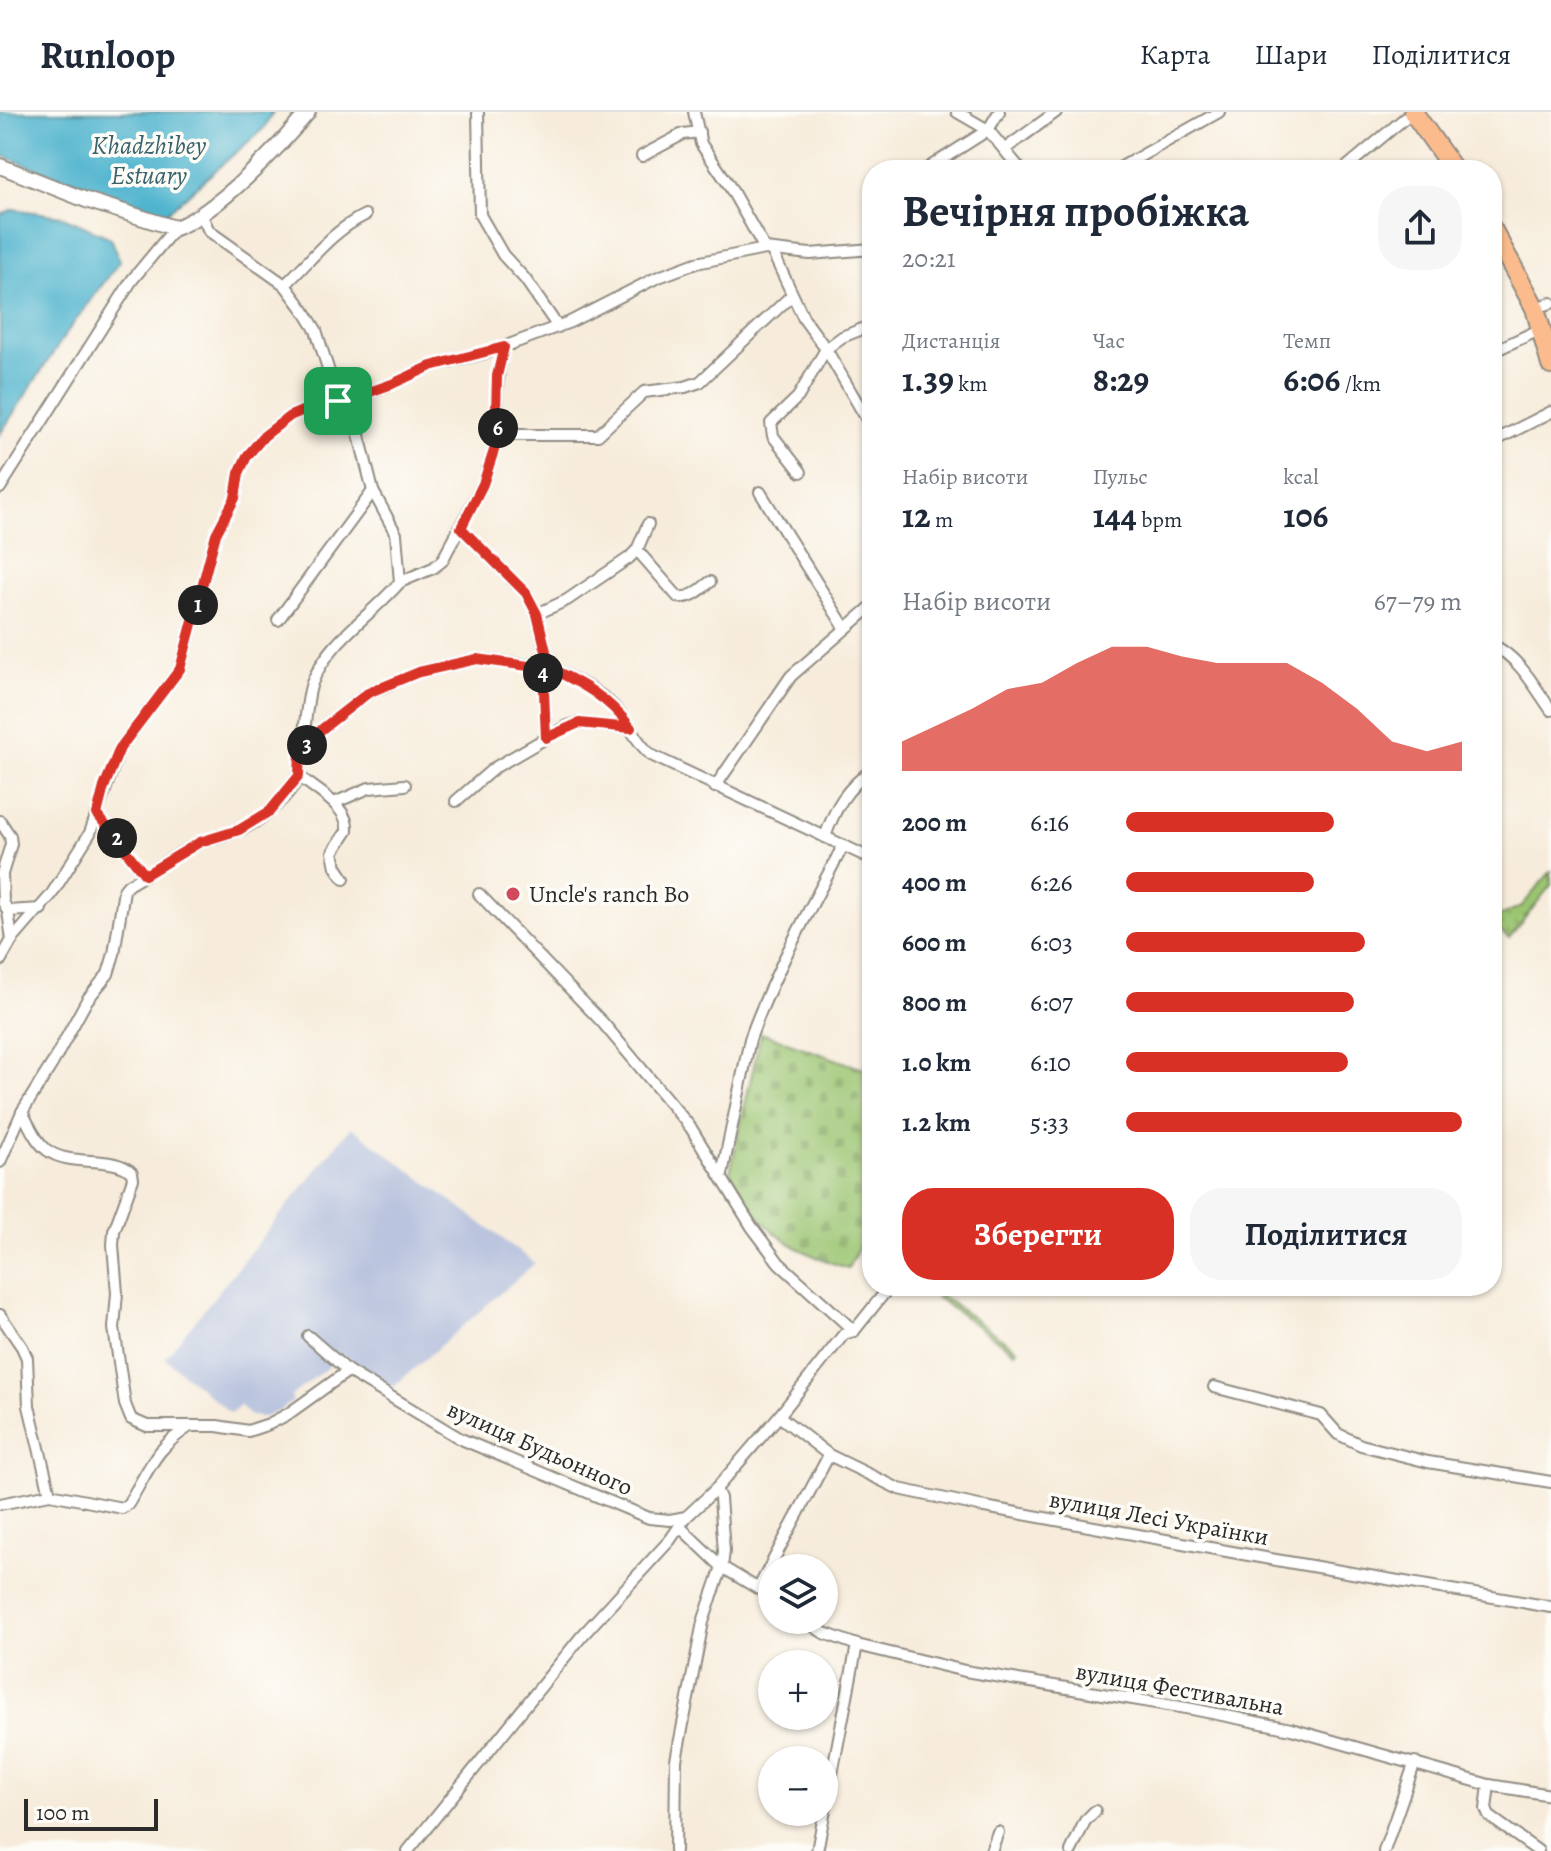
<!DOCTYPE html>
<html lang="uk">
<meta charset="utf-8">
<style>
:root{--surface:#fff;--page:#f6f6f7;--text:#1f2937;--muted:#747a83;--line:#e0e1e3;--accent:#d93025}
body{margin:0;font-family:Alegreya,serif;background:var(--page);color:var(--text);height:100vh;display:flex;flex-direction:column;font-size:30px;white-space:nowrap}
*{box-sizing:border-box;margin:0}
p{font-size:26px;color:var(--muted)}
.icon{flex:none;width:44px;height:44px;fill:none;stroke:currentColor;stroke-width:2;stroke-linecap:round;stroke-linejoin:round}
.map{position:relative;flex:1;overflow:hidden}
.drawer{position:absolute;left:862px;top:48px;width:640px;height:1136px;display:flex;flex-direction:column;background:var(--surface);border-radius:32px;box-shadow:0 2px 6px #0004}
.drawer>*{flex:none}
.buttons{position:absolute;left:758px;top:1442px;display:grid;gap:16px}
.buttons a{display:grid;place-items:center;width:80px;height:80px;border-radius:50%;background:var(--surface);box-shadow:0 2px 6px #0004;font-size:40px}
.scale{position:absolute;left:24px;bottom:20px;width:134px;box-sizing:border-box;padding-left:8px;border:4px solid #2b2b2b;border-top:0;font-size:22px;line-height:28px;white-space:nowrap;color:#2b2b2b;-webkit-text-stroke:6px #fdfcf7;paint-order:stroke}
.pin{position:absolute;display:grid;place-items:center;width:68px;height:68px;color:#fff;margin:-34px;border-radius:16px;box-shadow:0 4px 12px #0006}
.km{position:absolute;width:40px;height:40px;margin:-20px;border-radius:50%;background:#222;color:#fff;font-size:22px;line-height:40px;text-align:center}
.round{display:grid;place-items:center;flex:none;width:84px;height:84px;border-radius:32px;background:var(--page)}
.summary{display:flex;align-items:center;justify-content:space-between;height:136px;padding:0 40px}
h1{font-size:44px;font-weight:700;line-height:60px}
.metrics{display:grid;grid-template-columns:repeat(3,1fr);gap:12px;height:136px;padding:8px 40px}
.metrics div{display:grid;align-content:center}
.metrics b{font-size:34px;font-weight:700}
.metrics small{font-size:22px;font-weight:400}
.metrics p{font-size:22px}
.chart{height:224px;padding:16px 40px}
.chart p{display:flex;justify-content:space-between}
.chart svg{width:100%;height:144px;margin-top:8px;fill:var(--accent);opacity:.7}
.cta{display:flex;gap:16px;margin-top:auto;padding:16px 40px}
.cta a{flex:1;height:92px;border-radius:32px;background:var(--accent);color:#fff;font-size:32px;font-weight:700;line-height:92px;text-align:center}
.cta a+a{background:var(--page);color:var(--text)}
ul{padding:0 40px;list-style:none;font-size:26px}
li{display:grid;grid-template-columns:128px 96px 1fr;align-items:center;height:60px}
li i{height:20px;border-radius:10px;background:var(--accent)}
header{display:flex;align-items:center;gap:48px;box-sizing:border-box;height:112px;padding:0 40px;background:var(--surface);border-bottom:2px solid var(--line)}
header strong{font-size:38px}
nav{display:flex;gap:44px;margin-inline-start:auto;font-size:28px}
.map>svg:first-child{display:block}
.industrial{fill:#bac4de}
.grass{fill:url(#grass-dots);stroke:#63784e;stroke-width:2}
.cemetery{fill:url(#cemetery-stones);stroke:#63784e;stroke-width:2}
.water{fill:#4fb4ce;stroke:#3d707c;stroke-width:2}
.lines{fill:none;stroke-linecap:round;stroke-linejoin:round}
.minor-casing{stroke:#918c83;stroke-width:14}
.tertiary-casing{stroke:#918c83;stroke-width:18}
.trunk-casing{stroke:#918c83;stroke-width:22}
.minor{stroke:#fff;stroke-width:10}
.tertiary{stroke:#fff;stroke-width:14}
.trunk{stroke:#fbbb8d;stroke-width:18}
.route-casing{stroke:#fff;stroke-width:16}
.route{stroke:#d93025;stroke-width:10}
.poi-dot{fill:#d1495b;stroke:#fdfcf7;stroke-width:3}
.labels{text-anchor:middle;stroke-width:7;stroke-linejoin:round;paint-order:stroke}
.poi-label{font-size:24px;fill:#2b2b2b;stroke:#fdfcf7;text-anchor:start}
.street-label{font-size:24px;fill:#2b2b2b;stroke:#fdfcf7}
.water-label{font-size:26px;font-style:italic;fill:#39626c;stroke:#fdfcf7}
</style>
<header>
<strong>Runloop</strong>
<nav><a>Карта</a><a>Шари</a><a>Поділитися</a></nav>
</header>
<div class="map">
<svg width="1551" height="1739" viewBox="0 0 1551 1739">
<defs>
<pattern id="grass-dots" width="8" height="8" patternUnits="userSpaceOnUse" patternTransform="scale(2)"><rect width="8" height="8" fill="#9bc571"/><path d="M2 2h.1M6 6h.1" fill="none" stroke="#86a962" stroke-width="1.8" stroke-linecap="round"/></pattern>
<pattern id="cemetery-stones" width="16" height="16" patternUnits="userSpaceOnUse" patternTransform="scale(2)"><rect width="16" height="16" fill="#9bc571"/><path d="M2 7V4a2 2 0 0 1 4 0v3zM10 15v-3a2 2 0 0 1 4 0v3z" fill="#86a962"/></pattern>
</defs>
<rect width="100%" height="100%" fill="#fdfcf7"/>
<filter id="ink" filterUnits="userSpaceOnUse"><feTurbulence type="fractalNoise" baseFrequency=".0125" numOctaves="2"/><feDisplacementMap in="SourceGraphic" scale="16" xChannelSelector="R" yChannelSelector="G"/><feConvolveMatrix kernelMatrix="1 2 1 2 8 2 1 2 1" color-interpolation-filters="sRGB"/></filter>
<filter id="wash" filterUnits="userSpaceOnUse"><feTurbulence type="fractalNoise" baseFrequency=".006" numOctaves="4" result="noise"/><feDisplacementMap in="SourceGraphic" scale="32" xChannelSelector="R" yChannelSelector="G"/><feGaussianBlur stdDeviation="1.8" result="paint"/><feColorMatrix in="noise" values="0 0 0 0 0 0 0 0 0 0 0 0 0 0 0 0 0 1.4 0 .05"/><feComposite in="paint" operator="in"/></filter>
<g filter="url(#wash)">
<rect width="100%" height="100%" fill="#f7ecdb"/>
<polygon class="industrial" points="351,1015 535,1151 393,1275 343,1243 291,1284 293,1289 279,1299 264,1305 250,1304 240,1293 230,1301 165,1246"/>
<g class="grass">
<polygon points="1551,759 1551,773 1509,826 1492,812 1492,807 1522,794"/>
<polygon points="920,1174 927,1174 1017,1237 1015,1240"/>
</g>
<path class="cemetery" d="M761,921L872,960V1111L848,1156C817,1147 783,1133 761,1107C749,1093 740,1075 730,1060Z"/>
<g class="water">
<polygon points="0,0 273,0 264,16 164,103 0,43"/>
<polygon points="13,97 61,104 111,126 120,149 67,220 0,322 0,103"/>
</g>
</g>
<g filter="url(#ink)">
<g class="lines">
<defs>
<g id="minor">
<polyline points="478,0 480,103 503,143 525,167 558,215"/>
<polyline points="694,0 701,32 727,70 765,137"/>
<polyline points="957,0 988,18 1021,58"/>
<polyline points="1005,37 1056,0"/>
<polyline points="642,44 683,22 699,20"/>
<polyline points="925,58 988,18 999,0"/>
<polyline points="1116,58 1219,0"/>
<polyline points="1343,58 1412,0"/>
<polyline points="202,104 209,119 285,173 303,197 316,218 338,289"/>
<polyline points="772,139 804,207 826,237 872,316"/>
<path d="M285,173C311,148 332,119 365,103"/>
<polyline points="1535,196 1551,191"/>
<polyline points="1492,240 1541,217"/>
<path d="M499,323C495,292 496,265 504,235"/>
<polyline points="1492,330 1551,300"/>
<polyline points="801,360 773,324 771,311 798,285 826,237 842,225 872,213"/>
<polyline points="0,376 132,168 175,116"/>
<polyline points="760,380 845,516"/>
<path d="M461,416L526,481L537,502L550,556C575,568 603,579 620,602C631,616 638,632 651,643L872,747"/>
<path d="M637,438L678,485C691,487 700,478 710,470"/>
<polyline points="400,470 433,456 442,449 483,372 499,323 598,323 644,280 685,275 700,270 792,183"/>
<polyline points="537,502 567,488 629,446 637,438 648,412"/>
<polyline points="278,508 373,379"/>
<path d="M1492,533C1519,545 1534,574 1551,598"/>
<polyline points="543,556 546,626"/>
<polyline points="300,639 322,617 368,581 419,560 477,547 550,556"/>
<path d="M299,664C315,678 350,695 347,719L333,740L336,755L344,767"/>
<polyline points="715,675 791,564 872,494"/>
<polyline points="456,689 494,656 567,614 579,611 631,616"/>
<polyline points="334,691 369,676 405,673"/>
<polyline points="97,702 145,763"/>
<polyline points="0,709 10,724 11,732 2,762 3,790 8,799 12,828"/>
<path d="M825,725C835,696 846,676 872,658"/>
<polyline points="479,782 603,911 691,1016 752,1115 779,1151 854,1219"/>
<polyline points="8,799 41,797"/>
<polyline points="0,849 12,828 51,783 90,721 120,636 180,557 216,422 235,386 239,361 247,344 264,324 290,304 309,296 350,287 392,272 431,254 490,240 570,210 656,166 696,151 765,137 810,142 872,137"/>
<path d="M22,1000C29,1012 35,1029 47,1038C70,1056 115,1042 132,1061L133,1067L114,1119L113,1133L117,1181L114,1216L125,1292L131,1307L147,1314H217L248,1319L269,1312L288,1302L348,1259"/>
<path d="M0,1050L22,1000L52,952L87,888L108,862L114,842L124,778L128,773C151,760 173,744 197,732C209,725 224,724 237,719C259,711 280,692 294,673C305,656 303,596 312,571C328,529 372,503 400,470L396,422L373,379L350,287"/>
<path d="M722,1062L750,927C774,860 810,797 843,734"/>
<polyline points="0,1203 22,1235 27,1246 29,1294 50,1382"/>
<polyline points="308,1224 348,1259 461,1327 649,1406 670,1408 686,1405"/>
<polyline points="1214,1275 1321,1303 1338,1322 1361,1333 1428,1350 1551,1370"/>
<polyline points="779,1304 829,1343 899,1377 979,1394 1276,1448 1551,1495"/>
<path d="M0,1392L50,1382L122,1396L128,1392C150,1357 153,1338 190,1314"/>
<polyline points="680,1415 722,1455 772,1485"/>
<polyline points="759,1475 829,1343"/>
<polyline points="803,1508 824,1521 857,1533 965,1559 1192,1597 1291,1617 1489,1673 1551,1683"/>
<polyline points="1489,1673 1486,1697 1489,1704 1538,1739"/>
<polyline points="408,1739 581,1525 670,1428 686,1405 716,1377 779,1304 844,1222 854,1219 890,1174"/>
<polyline points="675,1739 676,1648 703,1510 722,1455 724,1439 720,1386 716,1377"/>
<polyline points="817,1739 857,1533"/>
<polyline points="991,1739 998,1720"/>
<polyline points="1071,1739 1085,1709 1095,1699"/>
<polyline points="1384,1739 1415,1650"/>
</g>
<path id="tertiary" d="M0,54L86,88L175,116C217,101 279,35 308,0"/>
<g id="trunk">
<polyline points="1413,0 1454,58"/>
<polyline points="1492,117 1535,196 1551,253"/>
</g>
</defs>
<use href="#minor" class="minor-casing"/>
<use href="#tertiary" class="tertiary-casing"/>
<use href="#trunk" class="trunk-casing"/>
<use href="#minor" class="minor"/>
<use href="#tertiary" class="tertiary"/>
<use href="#trunk" class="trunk"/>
</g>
</g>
<g class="lines" filter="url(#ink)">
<defs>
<path id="route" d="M504,235L497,264L496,300L499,323L483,372L461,416L526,481L537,502L550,556C583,572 609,586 631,616L579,611L546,626L543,556L477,547L419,560L368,581L322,617L300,639L299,664L270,699L239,718L200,730L145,763L97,702L104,675L120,636L180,557L216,422L235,386L239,361L247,344L264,324L290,304L309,296L350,287L392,272L431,254Z"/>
</defs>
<use href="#route" class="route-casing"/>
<use href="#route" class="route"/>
</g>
<circle class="poi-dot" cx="513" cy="782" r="8"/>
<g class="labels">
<g class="poi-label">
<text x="529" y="790">Uncle's ranch Bo</text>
</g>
<g class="street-label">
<text transform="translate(540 1336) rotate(24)" y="8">вулиця Будьонного</text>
<text transform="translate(1159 1406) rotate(10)" y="8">вулиця Лесі Українки</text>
<text transform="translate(1180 1577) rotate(10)" y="8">вулиця Фестивальна</text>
</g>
<g class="water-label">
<text x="149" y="42">Khadzhibey<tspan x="149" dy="30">Estuary</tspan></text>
</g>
</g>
</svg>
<div class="buttons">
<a><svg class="icon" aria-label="layers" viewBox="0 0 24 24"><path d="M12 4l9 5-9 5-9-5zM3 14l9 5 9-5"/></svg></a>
<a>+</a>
<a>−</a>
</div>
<div class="scale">100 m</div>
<div class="pin" style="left:338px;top:289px;background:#1e9e55"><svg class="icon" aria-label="arrive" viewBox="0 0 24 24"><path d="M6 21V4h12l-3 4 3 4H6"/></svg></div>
<b class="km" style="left:198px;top:493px">1</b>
<b class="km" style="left:117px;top:726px">2</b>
<b class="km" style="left:307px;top:633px">3</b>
<b class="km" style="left:543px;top:561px">4</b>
<b class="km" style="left:498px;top:316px">6</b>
<section class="drawer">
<div class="summary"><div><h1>Вечірня пробіжка</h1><p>20:21</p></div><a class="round"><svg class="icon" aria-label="share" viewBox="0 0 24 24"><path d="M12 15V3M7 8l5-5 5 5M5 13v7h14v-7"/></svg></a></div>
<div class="metrics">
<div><p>Дистанція</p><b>1.39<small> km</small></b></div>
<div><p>Час</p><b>8:29</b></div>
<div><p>Темп</p><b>6:06<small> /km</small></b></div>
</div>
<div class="metrics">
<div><p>Набір висоти</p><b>12<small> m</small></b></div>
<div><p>Пульс</p><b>144<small> bpm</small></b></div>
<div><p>kcal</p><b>106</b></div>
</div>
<div class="chart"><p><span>Набір висоти</span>67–79 m</p>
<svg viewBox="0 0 160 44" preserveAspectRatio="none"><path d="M0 44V35L10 30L20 25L30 19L40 17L50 11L60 6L70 6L80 9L90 11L100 11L110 11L120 17L130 25L140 35L150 38L160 35V44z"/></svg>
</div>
<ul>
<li><b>200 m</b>6:16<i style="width:62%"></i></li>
<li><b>400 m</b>6:26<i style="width:56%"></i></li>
<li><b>600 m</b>6:03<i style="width:71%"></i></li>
<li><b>800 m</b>6:07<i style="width:68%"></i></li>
<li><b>1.0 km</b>6:10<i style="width:66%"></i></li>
<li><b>1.2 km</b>5:33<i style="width:100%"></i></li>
</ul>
<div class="cta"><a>Зберегти</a><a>Поділитися</a></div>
</section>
</div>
